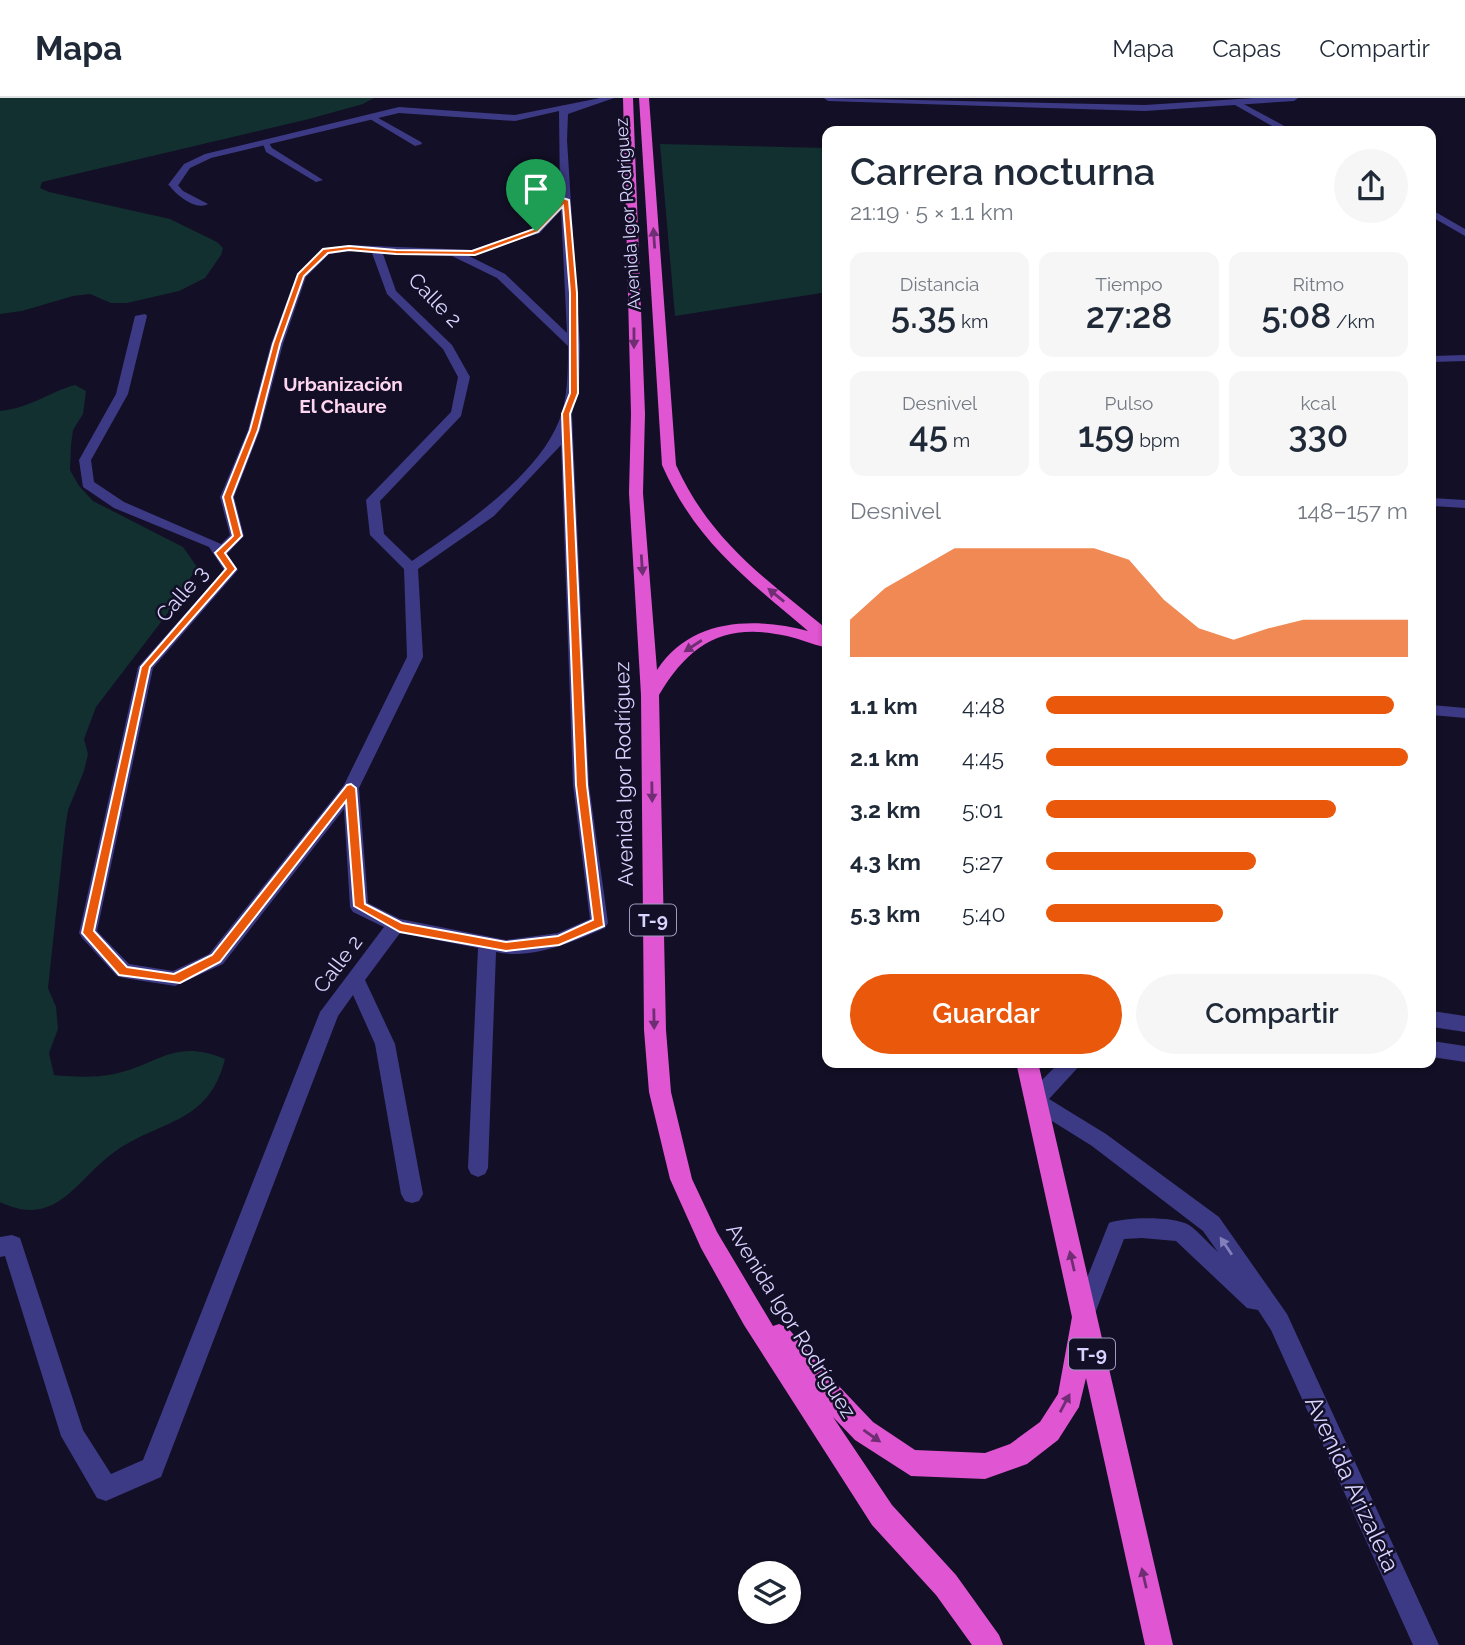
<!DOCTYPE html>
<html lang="es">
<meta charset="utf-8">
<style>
:root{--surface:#fff;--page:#f6f6f7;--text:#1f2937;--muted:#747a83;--line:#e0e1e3;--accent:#ea580c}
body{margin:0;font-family:Raleway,sans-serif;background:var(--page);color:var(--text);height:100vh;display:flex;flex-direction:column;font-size:26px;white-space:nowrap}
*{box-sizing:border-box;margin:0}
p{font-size:23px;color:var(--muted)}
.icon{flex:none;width:38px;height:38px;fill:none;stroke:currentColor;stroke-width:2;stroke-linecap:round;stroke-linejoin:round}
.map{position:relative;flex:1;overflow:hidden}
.panel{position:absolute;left:822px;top:28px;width:614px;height:942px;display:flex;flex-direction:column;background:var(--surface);border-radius:14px;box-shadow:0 2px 5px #0004}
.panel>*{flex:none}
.controls{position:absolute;left:738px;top:1463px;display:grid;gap:14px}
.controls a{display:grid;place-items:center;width:63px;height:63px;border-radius:50%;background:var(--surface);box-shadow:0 2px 5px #0004;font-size:35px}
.pin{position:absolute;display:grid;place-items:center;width:60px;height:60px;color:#fff;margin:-72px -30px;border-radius:50% 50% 50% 0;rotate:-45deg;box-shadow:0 0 7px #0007}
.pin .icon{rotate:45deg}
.round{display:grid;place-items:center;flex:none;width:74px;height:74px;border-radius:37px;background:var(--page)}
.overview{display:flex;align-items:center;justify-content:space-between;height:119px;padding:0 28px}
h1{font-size:38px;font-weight:600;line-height:52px}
.metrics{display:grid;grid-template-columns:repeat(3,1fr);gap:10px;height:119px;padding:7px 28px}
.metrics div{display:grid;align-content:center;border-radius:14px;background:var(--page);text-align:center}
.metrics b{font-size:35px;font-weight:600}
.metrics small{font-size:19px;font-weight:400}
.metrics p{font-size:19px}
.chart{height:196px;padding:14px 28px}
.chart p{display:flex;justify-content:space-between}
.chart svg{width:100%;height:126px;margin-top:7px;fill:var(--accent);opacity:.7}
.action{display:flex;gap:14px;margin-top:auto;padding:14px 28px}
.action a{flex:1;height:80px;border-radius:42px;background:var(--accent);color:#fff;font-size:28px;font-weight:600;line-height:80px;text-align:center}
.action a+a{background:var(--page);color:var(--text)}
ul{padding:0 28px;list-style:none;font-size:23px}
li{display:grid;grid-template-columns:112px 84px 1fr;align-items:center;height:52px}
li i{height:18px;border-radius:9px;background:var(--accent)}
header{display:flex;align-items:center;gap:42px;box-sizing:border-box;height:98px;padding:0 35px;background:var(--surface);border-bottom:2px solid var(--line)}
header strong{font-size:33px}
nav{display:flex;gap:38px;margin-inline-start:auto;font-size:24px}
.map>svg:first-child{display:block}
.green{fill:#12302f}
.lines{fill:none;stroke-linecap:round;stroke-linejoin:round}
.service{fill:#3d3a85;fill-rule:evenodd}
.minor{fill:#3d3a85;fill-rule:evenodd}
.trunk{fill:#e055d1;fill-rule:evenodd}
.oneway{fill:#6f2e73}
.oneway2{fill:#837fbc}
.route{fill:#ea580c;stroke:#fff;stroke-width:2;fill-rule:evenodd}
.labels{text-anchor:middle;stroke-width:5;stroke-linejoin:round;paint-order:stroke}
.far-street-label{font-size:18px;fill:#d9d4ff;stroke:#130f26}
.far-neighbourhood-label{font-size:19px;font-weight:bold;fill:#ffd6f0;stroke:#130f26}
.shield{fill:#130f26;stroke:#9e99be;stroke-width:2}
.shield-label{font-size:19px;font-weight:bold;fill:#d9d4ff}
.street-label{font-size:21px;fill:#d9d4ff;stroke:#130f26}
.near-street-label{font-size:24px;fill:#d9d4ff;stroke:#130f26}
</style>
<header>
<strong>Mapa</strong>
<nav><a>Mapa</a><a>Capas</a><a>Compartir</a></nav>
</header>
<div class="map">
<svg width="1465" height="1547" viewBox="0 0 1465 1547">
<rect width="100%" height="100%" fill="#130f26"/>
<g class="green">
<polygon points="0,0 374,0 363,6 309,21 42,84 40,90 49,94 170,121 217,144 223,150 221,157 205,180 179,193 127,205 111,205 90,196 73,198 22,213 0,216"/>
<polygon points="660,46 828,50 828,194 675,218"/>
<path d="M75,287L86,293L83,316L73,332L71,347L70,372L79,388L93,403L183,449L197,469L174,507L96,609L84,641L88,656L84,673L68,712L65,732L48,890L56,909L58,931L49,955L54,977C73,979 95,980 114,976C160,966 174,940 225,961C208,1028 159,1021 113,1055C75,1083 56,1131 0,1104V313C30,310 47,295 75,287Z"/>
</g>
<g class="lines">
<g class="service">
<polygon points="1238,3 1290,31 1291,33 1281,33 1235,7"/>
<polygon points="373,17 421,44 422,46 415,48 370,21 370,17"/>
<polygon points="262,43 268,43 272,50 323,82 316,84 266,54"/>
<path d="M170,85H176L183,93L208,106C196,113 176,97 169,87Z"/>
<polygon points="1432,112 1465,131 1465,138 1432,119"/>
<polygon points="1465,257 1465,263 1432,264 1432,258"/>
<polygon points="1432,400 1465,402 1465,410 1432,408"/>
<polygon points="1432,607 1465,610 1465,620 1432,617"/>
</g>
<g class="minor">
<path d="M600,0H614L568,16L567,42L580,248L579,286L572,316L589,687L608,825L605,830C572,844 533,862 496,854L488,1070L485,1076L478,1079L471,1076L468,1070L478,850L400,835L365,882L395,946L423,1096L419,1103L412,1105L405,1103L401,1096L375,946L353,897L338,918L161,1379L106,1403L97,1400L61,1338L5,1158L0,1159V1139L12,1137L20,1140L83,1332L111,1376L143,1362L320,914L384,829L353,814L350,809L344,711L223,866L175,888L124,880L117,878L82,840L79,835L138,569L224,472L209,449L114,410L83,389L79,362L116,296L135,218L145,216L147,218L128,296L91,362L94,384L124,404L221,446L230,437L220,399L248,332L271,246L297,176L326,150L349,147L472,152L532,131L560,101L559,13L515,23L399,15L211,60L190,70L177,89L168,87L184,66L205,56L399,9L515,17ZM561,112L567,235L505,176L469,158L540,135ZM349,153L372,155L387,196L443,251L458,279L451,314L366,402L370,437L404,471L407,559L344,687L209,856L173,873L129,866L97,833L153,570L238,472L227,456L244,438L234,399L260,332L283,246L306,179L329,156ZM383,156L452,158L497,180L568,248C568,272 568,301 559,323C537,379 461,429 412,463L384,436L380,403L461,318L470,279L452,247L396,193ZM561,347L573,687L590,821L558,835L506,842L400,821L368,805L359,690L423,559L418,471L494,418Z"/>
<polygon points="824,0 1145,7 1254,0 1298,0 1294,3 1145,13 828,3"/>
<polygon points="1432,913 1465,918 1465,934 1432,929"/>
<polygon points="1432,943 1465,948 1465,964 1432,959"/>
<path d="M1060,964H1083L1049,1001L1106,1036L1219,1119L1287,1216L1439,1547H1413L1271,1232L1258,1212L1247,1210L1176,1143L1142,1140L1124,1141L1092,1223L1084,1226L1076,1223L1073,1215L1109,1125C1126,1119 1173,1118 1189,1127C1199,1134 1209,1146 1218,1154L1203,1133L1092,1048L1028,1008L1025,1002L1028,996Z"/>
</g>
<path class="trunk" d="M623,0H633L645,316L643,395L657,572C691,520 754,519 808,533C746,480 696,444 662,367L639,0H649L676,367C711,444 765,480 828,532V548L824,549C811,546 800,541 787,538C725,524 690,545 659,597L666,932L671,994L692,1081L717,1134L773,1228L779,1226L788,1230L819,1267L873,1324L915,1352L985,1355L1010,1346L1040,1324L1058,1296L1072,1219L1016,964H1038L1173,1547H1145L1086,1280L1079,1309L1058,1342L1027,1366L985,1381L911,1378L855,1342L833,1319L892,1407L956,1477L999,1537L1003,1547H972L936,1497L872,1427L744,1227L701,1150L670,1081L649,994L644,932L641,597L629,395L631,316Z"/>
</g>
<defs><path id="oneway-solid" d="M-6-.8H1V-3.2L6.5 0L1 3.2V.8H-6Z" transform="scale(1.75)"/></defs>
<g class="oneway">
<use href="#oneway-solid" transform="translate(654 140) rotate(-94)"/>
<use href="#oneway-solid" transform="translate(634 240) rotate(90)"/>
<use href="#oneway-solid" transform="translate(642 467) rotate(86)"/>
<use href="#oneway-solid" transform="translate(776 497) rotate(-141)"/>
<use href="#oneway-solid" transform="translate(693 548) rotate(147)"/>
<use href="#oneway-solid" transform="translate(652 694) rotate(89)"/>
<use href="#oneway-solid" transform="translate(654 921) rotate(89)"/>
<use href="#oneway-solid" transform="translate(1072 1163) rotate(-103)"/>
<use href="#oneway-solid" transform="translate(1065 1305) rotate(-62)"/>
<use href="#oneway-solid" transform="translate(872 1338) rotate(35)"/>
<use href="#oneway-solid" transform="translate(1144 1480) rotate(-103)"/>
</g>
<use class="oneway2" href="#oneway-solid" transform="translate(1226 1148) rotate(-124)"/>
<path class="route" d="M563,100L569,102L577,195L578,295L570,316L587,687L604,828L559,847L506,853L400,834L354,808L346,703L220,864L180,885L119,877L82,835L141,569L226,471L215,455L233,438L223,399L250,332L273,246L298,176L323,151L349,148L396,152L472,153L534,131ZM563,108L570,195V295L562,316L576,687L593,822L558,838L506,844L402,825L365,806L356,690L351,686L347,687L212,857L174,876L127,869L94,833L150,569L236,471L225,455L242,438L232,399L258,332L280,246L304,178L328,155L349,152L396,156L475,157L538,134Z"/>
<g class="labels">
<g class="far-street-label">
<text transform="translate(628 116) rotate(-94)" y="6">Avenida Igor Rodríguez</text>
</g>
<g class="far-neighbourhood-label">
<text x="343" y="293">Urbanización<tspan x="343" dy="22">El Chaure</tspan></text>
</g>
<g class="shield">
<rect x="630" y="806.5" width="46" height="31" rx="5"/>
<rect x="1069" y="1240.5" width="46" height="31" rx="5"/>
</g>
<g class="shield-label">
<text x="653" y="829">T-9</text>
<text x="1092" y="1263">T-9</text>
</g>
<g class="street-label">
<text transform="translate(435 202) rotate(46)" y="7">Calle 2</text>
<text transform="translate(182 496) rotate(-49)" y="7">Calle 3</text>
<text transform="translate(624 676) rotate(-91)" y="7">Avenida Igor Rodríguez</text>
<text transform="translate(338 866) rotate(-53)" y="7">Calle 2</text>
<text transform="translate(791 1223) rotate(58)" y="7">Avenida Igor Rodríguez</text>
</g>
<g class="near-street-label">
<text transform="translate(1352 1386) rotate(65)" y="8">Avenida Arizaleta</text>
</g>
</g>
</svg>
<div class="controls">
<a><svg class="icon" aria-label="layers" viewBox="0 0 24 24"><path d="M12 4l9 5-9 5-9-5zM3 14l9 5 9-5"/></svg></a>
</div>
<div class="pin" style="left:536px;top:133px;background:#1e9e55"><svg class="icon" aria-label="arrive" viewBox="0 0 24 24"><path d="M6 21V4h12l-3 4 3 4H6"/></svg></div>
<section class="panel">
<div class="overview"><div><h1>Carrera nocturna</h1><p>21:19 · 5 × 1.1 km</p></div><a class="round"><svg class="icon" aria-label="share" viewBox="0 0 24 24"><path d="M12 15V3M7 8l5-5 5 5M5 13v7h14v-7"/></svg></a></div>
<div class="metrics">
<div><p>Distancia</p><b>5.35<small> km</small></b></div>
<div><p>Tiempo</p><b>27:28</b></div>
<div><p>Ritmo</p><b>5:08<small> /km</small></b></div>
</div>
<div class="metrics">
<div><p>Desnivel</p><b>45<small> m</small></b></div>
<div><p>Pulso</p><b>159<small> bpm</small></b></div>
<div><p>kcal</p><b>330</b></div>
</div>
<div class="chart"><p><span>Desnivel</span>148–157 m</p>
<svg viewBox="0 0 160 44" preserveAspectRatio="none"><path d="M0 44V31L10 20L20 13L30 6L40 6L50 6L60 6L70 6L80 10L90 24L100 34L110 38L120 34L130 31L140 31L150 31L160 31V44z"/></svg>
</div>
<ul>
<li><b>1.1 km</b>4:48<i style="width:96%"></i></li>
<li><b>2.1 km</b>4:45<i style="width:100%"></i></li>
<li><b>3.2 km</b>5:01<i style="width:80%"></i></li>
<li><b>4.3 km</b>5:27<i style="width:58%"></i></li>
<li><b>5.3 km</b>5:40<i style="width:49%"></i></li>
</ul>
<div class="action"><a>Guardar</a><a>Compartir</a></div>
</section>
</div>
